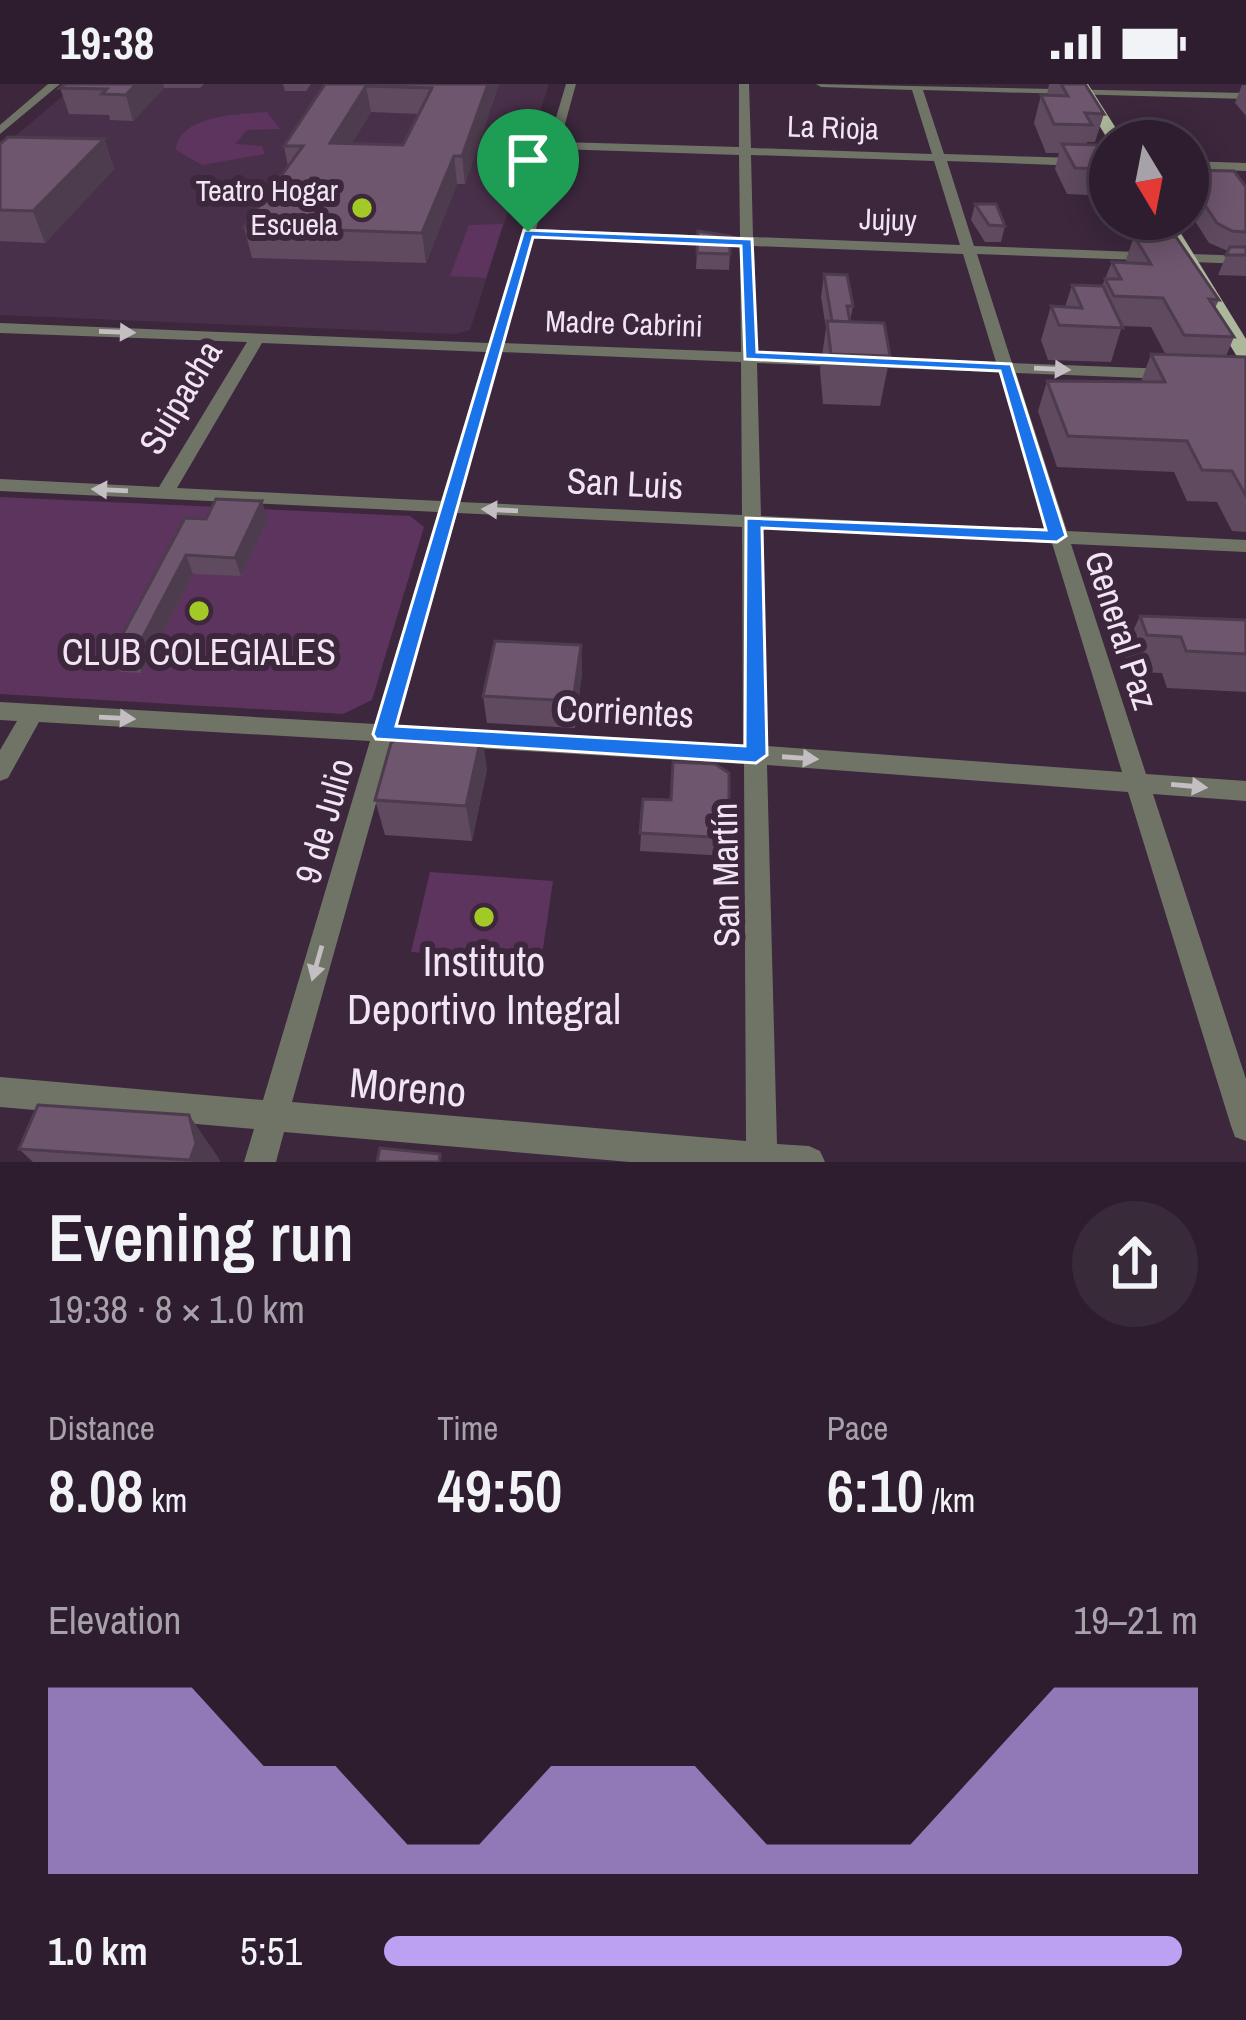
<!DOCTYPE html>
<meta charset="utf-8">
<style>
:root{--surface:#2d1d2e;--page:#392a3a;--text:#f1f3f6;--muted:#a7a2aa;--line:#483b4a;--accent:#bca0f2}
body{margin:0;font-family:"Archivo Narrow",sans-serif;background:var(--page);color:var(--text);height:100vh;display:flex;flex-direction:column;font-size:45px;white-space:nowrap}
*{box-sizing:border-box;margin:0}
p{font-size:39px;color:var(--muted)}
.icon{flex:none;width:66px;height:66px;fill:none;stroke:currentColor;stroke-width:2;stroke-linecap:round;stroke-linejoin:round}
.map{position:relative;height:1078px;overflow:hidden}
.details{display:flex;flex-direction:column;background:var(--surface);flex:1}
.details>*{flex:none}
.needle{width:78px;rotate:170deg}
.tools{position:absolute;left:1089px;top:36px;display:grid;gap:24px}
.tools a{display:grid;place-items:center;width:120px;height:120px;border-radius:50%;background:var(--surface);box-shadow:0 6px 30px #0003,0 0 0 3px var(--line);font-size:60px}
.pin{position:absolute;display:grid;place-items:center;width:102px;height:102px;color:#fff;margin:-123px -51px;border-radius:50% 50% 50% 0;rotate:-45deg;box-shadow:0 0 12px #0007}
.pin .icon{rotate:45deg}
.round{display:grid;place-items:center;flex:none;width:126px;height:126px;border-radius:63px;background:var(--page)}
.head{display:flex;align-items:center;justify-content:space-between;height:204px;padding:0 48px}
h1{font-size:66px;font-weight:600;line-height:90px}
.figures{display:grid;grid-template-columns:repeat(3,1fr);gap:18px;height:204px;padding:12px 48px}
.figures div{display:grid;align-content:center}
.figures b{font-size:60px;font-weight:600}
.figures small{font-size:33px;font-weight:400}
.figures p{font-size:33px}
.chart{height:336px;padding:24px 48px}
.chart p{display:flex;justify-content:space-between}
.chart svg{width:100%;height:216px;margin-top:12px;fill:var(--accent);opacity:.7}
ul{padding:0 48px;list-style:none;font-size:39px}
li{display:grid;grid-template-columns:192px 144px 1fr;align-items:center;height:90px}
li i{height:30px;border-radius:15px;background:var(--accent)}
.status{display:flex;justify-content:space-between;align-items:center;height:84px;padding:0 60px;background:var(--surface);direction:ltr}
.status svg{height:33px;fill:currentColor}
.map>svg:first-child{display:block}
.built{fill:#49304a}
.green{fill:#5c345e}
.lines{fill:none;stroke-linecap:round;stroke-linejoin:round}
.minor{fill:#6f7466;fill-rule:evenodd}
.major{fill:#adb79b;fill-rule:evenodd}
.wall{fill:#5f4a5f;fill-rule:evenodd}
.shaded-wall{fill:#4d3c4d}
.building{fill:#6e566e;stroke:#4d3c4d;stroke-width:3;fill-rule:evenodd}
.oneway{fill:#c4bdc2}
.route{fill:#1a73e8;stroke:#fff;stroke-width:3;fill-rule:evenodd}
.poi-dot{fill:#a3c926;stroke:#3c273d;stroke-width:4.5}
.labels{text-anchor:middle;stroke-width:12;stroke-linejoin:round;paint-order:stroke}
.far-street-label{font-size:30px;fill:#f2e5f3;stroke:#3c273d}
.far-poi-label{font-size:30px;fill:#f2e5f3;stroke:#3c273d;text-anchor:end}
.street-label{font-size:36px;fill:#f2e5f3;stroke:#3c273d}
.poi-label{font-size:36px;fill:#f2e5f3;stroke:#3c273d}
.near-poi-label{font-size:42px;fill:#f2e5f3;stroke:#3c273d}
.near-street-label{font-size:42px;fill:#f2e5f3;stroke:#3c273d}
</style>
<div class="status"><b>19:38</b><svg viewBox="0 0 49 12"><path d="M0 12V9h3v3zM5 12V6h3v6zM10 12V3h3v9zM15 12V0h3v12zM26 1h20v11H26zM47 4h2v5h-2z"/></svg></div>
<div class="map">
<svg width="1246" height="1078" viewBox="0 0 1246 1078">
<rect width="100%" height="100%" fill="#3c273d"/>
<polygon class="built" points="77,0 549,0 470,246 455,250 0,231 0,65"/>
<g class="green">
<path d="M267,28L280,45L247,46L235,60L262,62L265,70L202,81L176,66C179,31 239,30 267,28Z"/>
<polygon points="503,140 486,194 450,192 469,141"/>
<polygon points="0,413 410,432 424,443 372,616 343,630 0,610"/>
<polygon points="430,788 553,797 541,878 411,868"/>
</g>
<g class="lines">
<g class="minor">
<polygon points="48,0 60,0 0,50 0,41"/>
<path d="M566,0H576L560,58L739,63V0H749L751,64L932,70L912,6L821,3L816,0L1246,9V15L923,6L944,70L1110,75V83L947,77L974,162L1246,172V180L977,170L1012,279L1168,285L1176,290L1168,295L1016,289L1067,447L1246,456V468L1071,460L1146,690L1246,697V717L1153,710L1246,995V1057L1235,1053L1231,1042L1128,708L767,681L777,1060L809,1062L820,1067L825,1078H630L284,1048L276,1078H244L254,1045L0,1023V993L263,1016L370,657L39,638L8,694L0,697V666L17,637L0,636V618L375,640L438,428L0,407V395L159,403L247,258L0,249V239L489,259ZM558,65L739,71L740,153L536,145ZM751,71L934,77L960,161L753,153ZM534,153L740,161L741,268L504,259ZM754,162L963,170L996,278L756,269ZM262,259L486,268L441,417L177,404ZM501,268L741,278L742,431L460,418ZM757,279L999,288L1048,446L761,432ZM457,429L742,443L743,661L398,641ZM761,444L1052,459L1122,688L767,662ZM393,659L744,680L746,1057L292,1018Z"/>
<polygon points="1188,77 1246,79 1246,87 1188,85"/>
</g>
<g class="major">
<polygon points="1074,0 1088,0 1124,57 1110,59"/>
<polygon points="1154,135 1172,135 1246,255 1246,277 1236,271"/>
</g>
</g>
<g class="wall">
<polygon points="65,0 204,0 200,4 164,4 133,37 110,36 109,31 69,30 60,4"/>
<polygon points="283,0 311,0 306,7 285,7"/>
<path d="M325,0H499L465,100H457L426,179L252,174L244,143L288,83L284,62ZM371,28L419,30L403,61L352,59Z"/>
<polygon points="1031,0 1085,0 1104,30 1095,58 1087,58 1086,61 1110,77 1110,102 1107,112 1067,110 1055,85 1059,69 1046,69 1034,39 1041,11 1047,11 1049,0"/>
<polygon points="1242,1 1246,1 1246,32 1235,19"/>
<polygon points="104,55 114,85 45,159 0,157 0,60"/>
<polygon points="1188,86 1246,103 1246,192 1218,191 1228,167 1209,159 1188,126"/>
<polygon points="975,120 1005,142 1001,158 985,158 971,136"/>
<polygon points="698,147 730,170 729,186 696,185"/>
<polygon points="1134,152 1219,216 1215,224 1234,253 1226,272 1246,273 1246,448 1232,447 1217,418 1187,417 1174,388 1057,383 1038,327 1047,297 1141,298 1151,270 1166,271 1151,243 1122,242 1111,278 1048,276 1041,256 1051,222 1065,223 1072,201 1102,202 1112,178 1125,179"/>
<polygon points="824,190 853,222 850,238 890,272 880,322 823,320 820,286 826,244 821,213"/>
<polygon points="185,434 268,435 241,492 193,490 142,589 121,588 112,570"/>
<polygon points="1140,532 1246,536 1246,608 1167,604 1162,589 1130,588 1123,568"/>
<polygon points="581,561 582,589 575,644 487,639 483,612"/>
<polygon points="487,685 472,757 385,751 375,716"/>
<polygon points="643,715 729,754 727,772 640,767"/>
<polygon points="19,1065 218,1073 220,1078 33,1078"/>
</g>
<g class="shaded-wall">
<polygon points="136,0 163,0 164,4 133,37 126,11"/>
<polygon points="488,0 499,0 465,100 462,72"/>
<polygon points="366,2 371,28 335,87 330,59"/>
<polygon points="104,55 114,85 45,159 33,127"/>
<polygon points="454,72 457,100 426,179 422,149"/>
<polygon points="262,417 268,435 241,492 235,474"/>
<polygon points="186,471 193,490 142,589 134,570"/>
<polygon points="581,561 582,589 575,644 573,617"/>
<polygon points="482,649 487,685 472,757 466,722"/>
<polygon points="189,1031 218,1073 220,1078 192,1078 190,1076"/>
</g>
<g class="building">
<polygon points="65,0 136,0 126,11 102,10 107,5 60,4"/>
<path d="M325,0H488L462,72H454L422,149L244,143L303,62H284ZM366,2L432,4L403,61L330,59Z"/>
<polygon points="1061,0 1085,0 1104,30 1085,29 1092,41 1054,40 1041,11 1068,12"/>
<polygon points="8,53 104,55 33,127 0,126 0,60"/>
<polygon points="1062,60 1101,61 1110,77 1110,85 1075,84"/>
<polygon points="1188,86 1234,87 1246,103 1246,148 1232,147 1217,139 1188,96"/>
<polygon points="975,120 996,120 1005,142 989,141"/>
<polygon points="698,147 730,152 730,170 697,169"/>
<polygon points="1134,152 1176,153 1219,216 1209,215 1234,253 1184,251 1163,214 1114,212 1105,195 1121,195 1112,178 1151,180"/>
<polygon points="1230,163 1246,163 1246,171 1226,171"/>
<polygon points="824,190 847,191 853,222 847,222 850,238 832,237"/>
<polygon points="1072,201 1103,202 1123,244 1059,241 1051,222 1082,224"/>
<polygon points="827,237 884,239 890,272 831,270"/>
<polygon points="1151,270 1246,273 1246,412 1232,387 1202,386 1187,357 1068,352 1047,297 1165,298"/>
<polygon points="216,415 262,417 235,474 186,471 134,570 112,570 185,434 206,435"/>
<polygon points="1140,532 1246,536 1246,570 1186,567 1181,553 1147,551"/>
<polygon points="495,557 581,561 573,617 483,612"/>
<polygon points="413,644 482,649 466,722 375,716 391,659"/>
<polygon points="673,678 715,680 729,689 729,754 640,749 643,715 671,716"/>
<polygon points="38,1021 189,1031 196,1059 190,1076 19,1065"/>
<polygon points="380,1064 440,1070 439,1078 377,1078"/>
</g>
<defs><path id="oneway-solid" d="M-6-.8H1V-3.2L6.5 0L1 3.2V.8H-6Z" transform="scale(3)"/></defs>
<g class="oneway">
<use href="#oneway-solid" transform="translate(117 248) rotate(2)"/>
<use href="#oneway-solid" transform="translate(1052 285) rotate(3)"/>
<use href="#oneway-solid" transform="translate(110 406) rotate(-177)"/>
<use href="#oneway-solid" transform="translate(500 426) rotate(-177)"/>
<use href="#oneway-solid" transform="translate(117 634) rotate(3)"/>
<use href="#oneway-solid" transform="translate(800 674) rotate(4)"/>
<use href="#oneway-solid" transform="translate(1189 702) rotate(5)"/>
<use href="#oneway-solid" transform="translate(317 879) rotate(106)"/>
</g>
<path class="route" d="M524,146L752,155L757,268L1011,280L1066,452L1057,458L762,444L767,671L756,679L376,655L373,650ZM533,153L741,162L745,275L1000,287L1046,446L746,434L745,662L396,642Z"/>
<g class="poi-dot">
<circle cx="362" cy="124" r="12"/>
<circle cx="199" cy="527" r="12"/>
<circle cx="484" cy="833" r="12"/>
</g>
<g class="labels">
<g class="far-street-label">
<text transform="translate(833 44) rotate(2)" y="10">La Rioja</text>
<text transform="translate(888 136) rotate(2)" y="10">Jujuy</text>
<text transform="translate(624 240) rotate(2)" y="10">Madre Cabrini</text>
</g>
<g class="far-poi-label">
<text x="338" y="117">Teatro Hogar<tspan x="338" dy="34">Escuela</tspan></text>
</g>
<g class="street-label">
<text transform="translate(180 313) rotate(-59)" y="13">Suipacha</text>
<text transform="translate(625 399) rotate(3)" y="13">San Luis</text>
<text transform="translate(1122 546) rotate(72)" y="13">General Paz</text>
<text transform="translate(625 627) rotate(3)" y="13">Corrientes</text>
<text transform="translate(324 737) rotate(-74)" y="13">9 de Julio</text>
<text transform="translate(725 791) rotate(-91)" y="13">San Martín</text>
</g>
<g class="poi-label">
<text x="199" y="581">CLUB COLEGIALES</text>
</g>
<g class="near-poi-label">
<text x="484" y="892">Instituto<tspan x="484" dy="48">Deportivo Integral</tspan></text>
</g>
<g class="near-street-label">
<text transform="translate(408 1003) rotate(5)" y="15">Moreno</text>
</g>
</g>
</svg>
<div class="tools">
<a><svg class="needle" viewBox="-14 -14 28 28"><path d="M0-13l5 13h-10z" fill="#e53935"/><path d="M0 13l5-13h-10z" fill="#a7a2aa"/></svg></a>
</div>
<div class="pin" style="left:528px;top:148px;background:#1e9e55"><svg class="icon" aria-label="arrive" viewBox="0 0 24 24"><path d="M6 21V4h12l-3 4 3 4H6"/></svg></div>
</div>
<section class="details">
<div class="head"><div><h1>Evening run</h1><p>19:38 · 8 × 1.0 km</p></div><a class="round"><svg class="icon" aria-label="share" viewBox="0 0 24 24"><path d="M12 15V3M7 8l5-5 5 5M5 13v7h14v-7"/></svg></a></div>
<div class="figures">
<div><p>Distance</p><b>8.08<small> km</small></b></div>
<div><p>Time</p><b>49:50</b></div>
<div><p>Pace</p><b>6:10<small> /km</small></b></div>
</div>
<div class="chart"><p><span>Elevation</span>19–21 m</p>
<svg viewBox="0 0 160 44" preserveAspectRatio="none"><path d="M0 44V6L10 6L20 6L30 22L40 22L50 38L60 38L70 22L80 22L90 22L100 38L110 38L120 38L130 22L140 6L150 6L160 6V44z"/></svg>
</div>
<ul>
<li><b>1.0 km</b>5:51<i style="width:98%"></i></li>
</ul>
</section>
